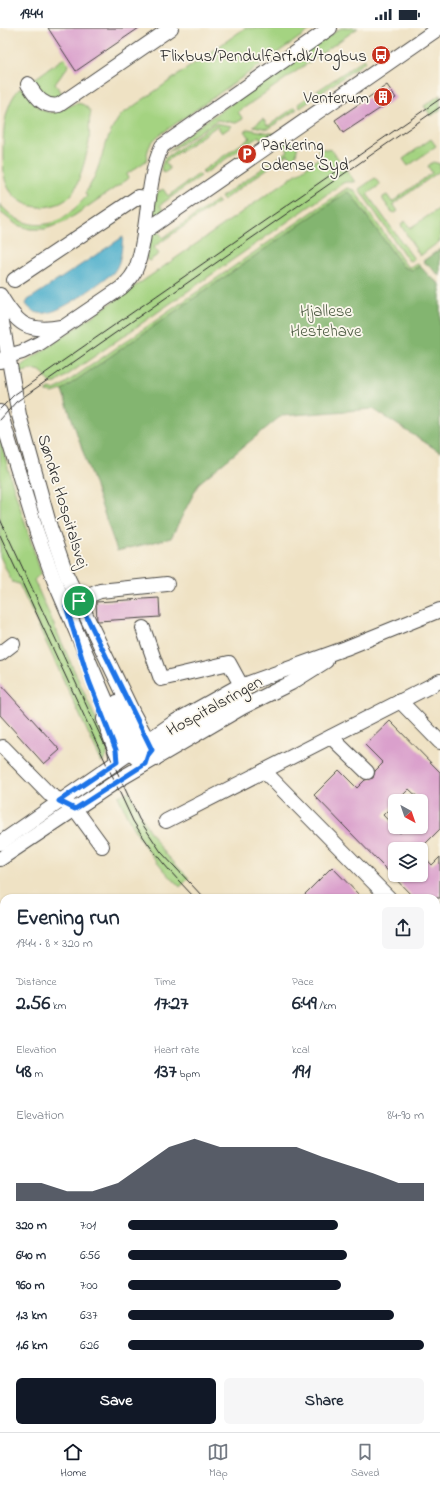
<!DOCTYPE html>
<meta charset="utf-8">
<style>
:root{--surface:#fff;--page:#f6f6f7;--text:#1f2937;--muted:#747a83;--line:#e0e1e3;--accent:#111827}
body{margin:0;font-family:"Indie Flower",sans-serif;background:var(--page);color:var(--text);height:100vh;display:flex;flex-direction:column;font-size:15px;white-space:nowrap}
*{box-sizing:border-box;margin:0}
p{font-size:13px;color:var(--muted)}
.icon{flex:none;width:22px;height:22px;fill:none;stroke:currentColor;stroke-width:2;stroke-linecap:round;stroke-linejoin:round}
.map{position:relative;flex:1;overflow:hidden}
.sheet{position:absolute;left:0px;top:866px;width:440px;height:538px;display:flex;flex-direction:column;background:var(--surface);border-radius:12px 12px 0 0;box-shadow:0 1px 3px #0004}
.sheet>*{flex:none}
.needle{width:26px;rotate:140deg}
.tools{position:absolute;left:388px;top:766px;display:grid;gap:8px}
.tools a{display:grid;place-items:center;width:40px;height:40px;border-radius:6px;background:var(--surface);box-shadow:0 1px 3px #0004;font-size:20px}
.pin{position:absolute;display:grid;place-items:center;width:34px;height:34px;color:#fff;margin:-17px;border:2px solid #fff;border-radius:50%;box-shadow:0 1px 4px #0007}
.round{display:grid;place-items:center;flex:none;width:42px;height:42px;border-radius:6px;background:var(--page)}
.summary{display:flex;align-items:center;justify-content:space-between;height:68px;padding:0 16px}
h1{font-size:22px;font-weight:800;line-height:30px}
.figures{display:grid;grid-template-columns:repeat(3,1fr);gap:6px;height:68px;padding:4px 16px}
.figures div{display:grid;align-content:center}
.figures b{font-size:20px;font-weight:800}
.figures small{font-size:11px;font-weight:400}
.figures p{font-size:11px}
.chart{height:112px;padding:8px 16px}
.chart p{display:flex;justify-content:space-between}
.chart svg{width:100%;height:72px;margin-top:4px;fill:var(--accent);opacity:.7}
.button{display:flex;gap:8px;margin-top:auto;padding:8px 16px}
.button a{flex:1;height:46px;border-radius:6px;background:var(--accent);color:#fff;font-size:16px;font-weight:800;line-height:46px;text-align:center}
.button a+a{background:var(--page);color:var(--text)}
ul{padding:0 16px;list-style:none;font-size:13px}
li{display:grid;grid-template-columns:64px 48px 1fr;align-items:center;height:30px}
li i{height:10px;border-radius:5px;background:var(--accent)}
.status{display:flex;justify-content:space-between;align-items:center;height:28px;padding:0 20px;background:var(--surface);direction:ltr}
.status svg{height:11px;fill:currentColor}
.menu{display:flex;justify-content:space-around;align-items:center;height:56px;border-top:1px solid var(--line);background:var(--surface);font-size:11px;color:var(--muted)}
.menu a{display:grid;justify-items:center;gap:2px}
.menu .active{color:var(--accent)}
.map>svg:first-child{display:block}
.green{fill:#a4d381;stroke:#687f56}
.forest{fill:#83b56f;stroke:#57704d}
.water{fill:#4caecb;stroke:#3c6c7b}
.building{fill:#daa0cc;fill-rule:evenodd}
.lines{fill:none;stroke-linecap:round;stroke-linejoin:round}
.minor-casing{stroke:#484642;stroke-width:16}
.minor{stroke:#fff;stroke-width:14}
.tram{stroke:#2b2b2b;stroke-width:1}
.route-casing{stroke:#fff;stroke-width:8}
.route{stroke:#1a73e8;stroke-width:5}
.labels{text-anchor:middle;stroke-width:3.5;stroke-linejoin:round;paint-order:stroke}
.poi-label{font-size:17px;fill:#2b2b2b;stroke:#fbf7ec;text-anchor:end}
.park-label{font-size:17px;fill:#4f5d45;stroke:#fbf7ec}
.street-label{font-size:17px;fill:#2b2b2b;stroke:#fbf7ec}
</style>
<div class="status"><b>19:44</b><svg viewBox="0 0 49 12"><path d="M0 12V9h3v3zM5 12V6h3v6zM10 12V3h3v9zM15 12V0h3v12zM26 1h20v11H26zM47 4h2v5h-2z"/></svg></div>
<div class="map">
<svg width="440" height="1404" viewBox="0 0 440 1404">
<rect width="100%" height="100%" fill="#fbf7ec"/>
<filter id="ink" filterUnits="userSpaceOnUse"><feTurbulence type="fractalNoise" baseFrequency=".025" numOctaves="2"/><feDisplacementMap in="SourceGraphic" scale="8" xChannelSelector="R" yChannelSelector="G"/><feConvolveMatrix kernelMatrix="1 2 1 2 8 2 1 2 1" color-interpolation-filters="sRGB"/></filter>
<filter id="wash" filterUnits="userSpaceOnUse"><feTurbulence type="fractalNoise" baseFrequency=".012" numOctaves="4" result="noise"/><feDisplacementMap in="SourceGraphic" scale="16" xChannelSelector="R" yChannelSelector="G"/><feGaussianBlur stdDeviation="0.9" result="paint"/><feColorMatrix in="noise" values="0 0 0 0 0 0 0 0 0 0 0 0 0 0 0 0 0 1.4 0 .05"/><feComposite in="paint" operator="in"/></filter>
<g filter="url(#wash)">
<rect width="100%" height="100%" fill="#efe2c4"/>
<g class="green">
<path d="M245,0H313L158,108C148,117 148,121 146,133L127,146L128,151L65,194L45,201H30L17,197L0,184V176C15,195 38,203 61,191C71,185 79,176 87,168L85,165C103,141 101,113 121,87Z"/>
<polygon points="341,0 358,0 238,84 243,91 236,95 217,92 167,125 190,104"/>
<polygon points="64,30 69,37 55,56 63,67 56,72 46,71 33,52"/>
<polygon points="364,31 366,33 300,80 298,76"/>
<path d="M23,60C29,69 36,81 48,84C65,88 76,63 91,84C88,94 90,103 89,114C88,123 78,159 72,166C65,175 54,178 43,179C28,180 13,171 7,157C3,148 4,139 3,130C3,107 3,79 19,61Z"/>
<polygon points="440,67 440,82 431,88 424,78"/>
<polygon points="295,79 297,81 268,101 253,98 263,91 268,98"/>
<polygon points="215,95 232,98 222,105 217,98 165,134 170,141 164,145 163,144 161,140 164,131"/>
<polygon points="248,101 276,106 264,115 259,108 204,146 202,143 250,110 245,103"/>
<polygon points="431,111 436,118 408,138 403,131"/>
<polygon points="288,112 290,114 298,116 295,132 293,134 288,126 223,172 221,169 288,123 283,116"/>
<path d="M317,120L332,122L355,154H346L343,155L56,355C45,358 46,342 37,342C31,341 23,344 18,346L21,338L28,333L318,131L319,122Z"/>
<polygon points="433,134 440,136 440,143 393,176 398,183 395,185 392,184 383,172 383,169 387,167 392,174 432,145 428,138"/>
<polygon points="199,146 201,148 160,177 165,184 156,188 153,185 157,165 163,161 168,168"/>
<polygon points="375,150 380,157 367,166 414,231 411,233 408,232 359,161"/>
<polygon points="347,160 354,162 405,236 409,239 418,236 420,238 412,242 403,239 351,166 347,164 62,362 53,365 46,364 49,361 54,362 60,359"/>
<polygon points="217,172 219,174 154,219 159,226 149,233 146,231 151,208 158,203 163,210"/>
<polygon points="440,180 440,213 420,228 402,199 401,196 405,193 410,200"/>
<polygon points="0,410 11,451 41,545 34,552 108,719 107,728 102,735 19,556 12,554 0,528"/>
<path d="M129,763C137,780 145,797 156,813C165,826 177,838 189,850L180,859L164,842L143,816L131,796L118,768Z"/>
</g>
<g class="forest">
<polygon points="347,164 351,166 403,239 412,242 420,238 429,248 440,256 440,424 373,381 281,388 199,455 171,510 117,523 62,362"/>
<polygon points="440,221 440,248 423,233"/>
</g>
<path class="water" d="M123,209C121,222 122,234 113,245C97,256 58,289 39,285C33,284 30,281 26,276L28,272Z"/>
<g id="blocks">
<g class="building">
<polygon points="48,0 139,0 76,43"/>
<polygon points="387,57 396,70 343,105 335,92"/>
<polygon points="159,570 160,589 98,593 97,592 96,574"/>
<polygon points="0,656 60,722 44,736 0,687"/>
<path d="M390,693L440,744V801L420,821H395V847H421V825L432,837L440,829V870H414L314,767L339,742L357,760L365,752L373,750L375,743L383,735L365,717ZM409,761L427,778L421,784V799H406L400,805L383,787L395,775V773H397Z"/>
<polygon points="332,839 362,870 301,870"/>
</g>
</g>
</g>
<g filter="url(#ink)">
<use href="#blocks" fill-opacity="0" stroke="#484642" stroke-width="1"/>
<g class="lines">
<defs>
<g id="minor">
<path d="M28,56C36,68 43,80 59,77L171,0"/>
<polyline points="144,204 439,0"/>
<polyline points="14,252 138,169 149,170"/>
<path d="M0,267C17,296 27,305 61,299"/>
<polyline points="0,283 19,387 50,499 67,548 133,685 148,713 155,731"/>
<path d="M0,333L8,328L22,324L40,315L121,260C128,254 134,247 137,238C150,199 145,155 162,118L330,0"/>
<polyline points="0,384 37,505 54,552 118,700 130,724 136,730"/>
<polyline points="72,575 100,563 167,556"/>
<polyline points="143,600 161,651 229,635 241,657"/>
<polyline points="0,626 13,616"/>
<polyline points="400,673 440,714"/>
<polyline points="117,674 139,719 145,724"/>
<polyline points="104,691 115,722 117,734"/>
<polyline points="331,709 367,744"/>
<polyline points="3,719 49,766 75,781 102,818"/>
<polyline points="149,725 157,718 182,702 240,668"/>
<polyline points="264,743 389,870"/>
<polyline points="166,793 440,653"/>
<polyline points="0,815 176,693 235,660 346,620 440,582"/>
<polyline points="0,831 120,751 243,679 291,655 326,633"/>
<polyline points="0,1157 4,1161"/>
<polyline points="0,1329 4,1325"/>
<polyline points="115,1404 119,1400"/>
<polyline points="162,1404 167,1400"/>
</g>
</defs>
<use href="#minor" class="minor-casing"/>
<use href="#minor" class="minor"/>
<g class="tram">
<polyline points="0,381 14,367 41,348 440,71"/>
<polyline points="0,392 16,374 32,363 440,79"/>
<polyline points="0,491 139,791 161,824 204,870"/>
<path d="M0,507L133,793C151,823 171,845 195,870"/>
<polyline points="436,1107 440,1111"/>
<polyline points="436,1116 440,1120"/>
</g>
</g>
</g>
<g class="lines" filter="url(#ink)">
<defs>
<polygon id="route" points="79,573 152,722 148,727 145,736 75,781 59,773 117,734 116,722 89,653 66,578"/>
</defs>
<use href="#route" class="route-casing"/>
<use href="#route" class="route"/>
</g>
<defs>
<symbol id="bus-disc" viewBox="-11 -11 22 22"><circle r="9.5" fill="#c8321e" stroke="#fbf7ec"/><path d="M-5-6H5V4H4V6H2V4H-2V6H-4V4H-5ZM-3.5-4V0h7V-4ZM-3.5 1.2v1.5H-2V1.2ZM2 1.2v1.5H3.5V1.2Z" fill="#fff"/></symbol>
<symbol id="building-disc" viewBox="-11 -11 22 22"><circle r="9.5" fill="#c8321e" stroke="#fbf7ec"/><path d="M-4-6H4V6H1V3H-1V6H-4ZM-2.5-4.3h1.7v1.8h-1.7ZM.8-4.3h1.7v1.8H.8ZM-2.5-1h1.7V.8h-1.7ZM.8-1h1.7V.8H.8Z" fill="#fff"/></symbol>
<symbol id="parking-disc" viewBox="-11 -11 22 22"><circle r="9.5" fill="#c8321e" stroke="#fbf7ec"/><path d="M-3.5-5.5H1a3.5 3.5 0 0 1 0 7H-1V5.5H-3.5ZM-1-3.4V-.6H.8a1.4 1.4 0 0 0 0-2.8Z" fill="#fff"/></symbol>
</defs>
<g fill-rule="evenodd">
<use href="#bus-disc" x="370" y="16" width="22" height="22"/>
<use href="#building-disc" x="372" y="58" width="22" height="22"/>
<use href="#parking-disc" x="236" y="115" width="22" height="22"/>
</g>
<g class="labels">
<g class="poi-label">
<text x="367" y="33">Flixbus/Pendulfart.dk/togbus</text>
<text x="369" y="75">Venterum</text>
<text x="261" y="122" text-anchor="start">Parkering<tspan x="261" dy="20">Odense Syd</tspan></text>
</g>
<g class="park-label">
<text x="326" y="288">Hjallese<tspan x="326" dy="20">Hestehave</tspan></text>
</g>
<g class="street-label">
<text transform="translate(64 473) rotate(73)" y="6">Søndre Hospitalsvej</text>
<text transform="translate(214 677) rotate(-29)" y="6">Hospitalsringen</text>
</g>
</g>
</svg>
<div class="tools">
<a><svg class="needle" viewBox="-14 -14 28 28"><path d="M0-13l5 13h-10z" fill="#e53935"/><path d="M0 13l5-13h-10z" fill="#747a83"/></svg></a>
<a><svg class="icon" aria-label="layers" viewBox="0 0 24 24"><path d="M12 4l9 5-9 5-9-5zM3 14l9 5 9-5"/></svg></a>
</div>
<div class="pin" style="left:79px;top:573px;background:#1e9e55"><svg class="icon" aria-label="arrive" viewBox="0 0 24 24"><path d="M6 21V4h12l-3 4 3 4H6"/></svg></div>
<section class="sheet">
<div class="summary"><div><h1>Evening run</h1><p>19:44 · 8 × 320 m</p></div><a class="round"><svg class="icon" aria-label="share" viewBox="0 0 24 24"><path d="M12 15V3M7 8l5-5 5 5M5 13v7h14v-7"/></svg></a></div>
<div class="figures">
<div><p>Distance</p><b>2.56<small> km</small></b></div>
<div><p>Time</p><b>17:27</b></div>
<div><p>Pace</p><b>6:49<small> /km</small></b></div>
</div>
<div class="figures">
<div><p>Elevation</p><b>48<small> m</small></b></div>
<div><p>Heart rate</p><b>137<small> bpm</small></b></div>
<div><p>kcal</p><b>191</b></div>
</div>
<div class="chart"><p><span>Elevation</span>84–90 m</p>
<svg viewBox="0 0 160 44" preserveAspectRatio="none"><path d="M0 44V33L10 33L20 38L30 38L40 33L50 22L60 11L70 6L80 11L90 11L100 11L110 11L120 17L130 22L140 27L150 33L160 33V44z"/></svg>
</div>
<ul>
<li><b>320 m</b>7:01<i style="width:71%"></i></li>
<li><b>640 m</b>6:56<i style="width:74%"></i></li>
<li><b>960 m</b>7:00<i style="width:72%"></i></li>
<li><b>1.3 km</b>6:37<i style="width:90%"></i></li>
<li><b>1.6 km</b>6:26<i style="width:100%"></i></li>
</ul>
<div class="button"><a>Save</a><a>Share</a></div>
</section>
</div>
<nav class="menu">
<a class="active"><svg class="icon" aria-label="home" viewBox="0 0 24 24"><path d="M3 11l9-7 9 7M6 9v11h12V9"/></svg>Home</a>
<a><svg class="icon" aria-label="map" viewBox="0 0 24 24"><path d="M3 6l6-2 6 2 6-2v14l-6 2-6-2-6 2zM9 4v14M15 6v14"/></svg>Map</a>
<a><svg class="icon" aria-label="saved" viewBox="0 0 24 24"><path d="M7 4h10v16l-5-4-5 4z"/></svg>Saved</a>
</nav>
